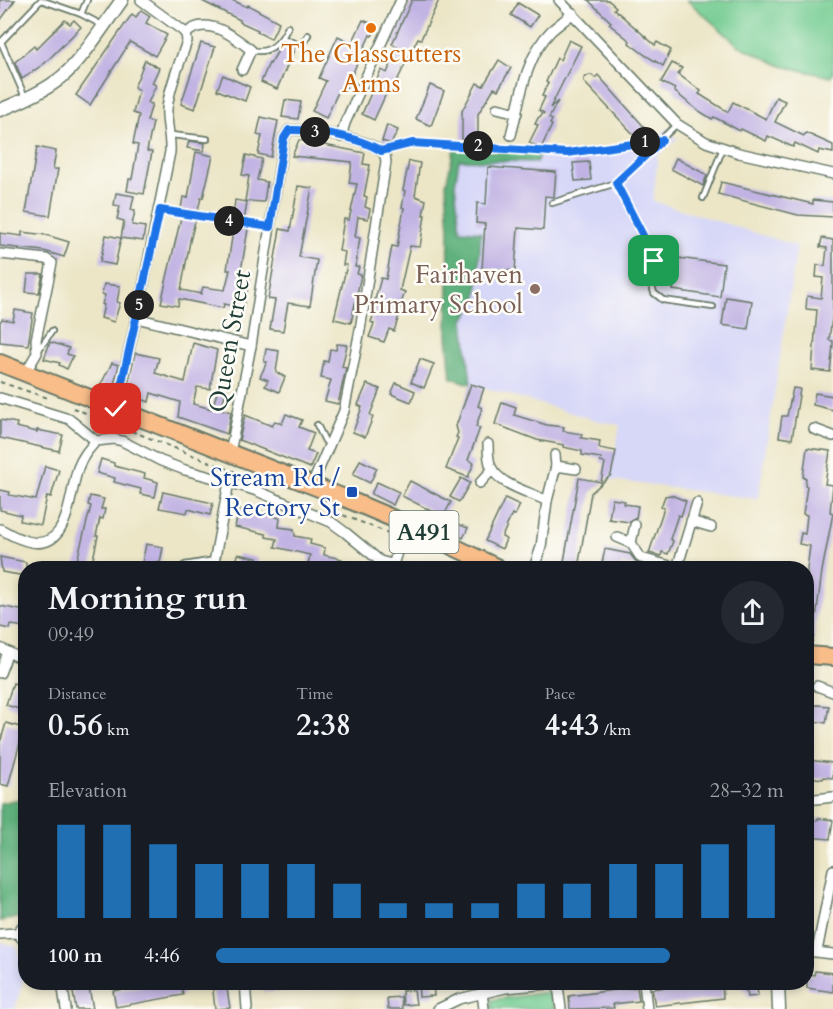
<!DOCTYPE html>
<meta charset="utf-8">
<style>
:root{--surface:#171b24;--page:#242831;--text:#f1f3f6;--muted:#9ea1a6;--accent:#1f6fb2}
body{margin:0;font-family:Cardo,serif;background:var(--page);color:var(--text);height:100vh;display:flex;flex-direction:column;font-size:22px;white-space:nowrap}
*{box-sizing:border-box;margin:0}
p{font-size:20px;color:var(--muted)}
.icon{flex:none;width:33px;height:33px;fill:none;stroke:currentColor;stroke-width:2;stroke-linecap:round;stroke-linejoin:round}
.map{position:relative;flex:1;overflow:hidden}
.panel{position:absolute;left:18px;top:561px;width:796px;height:429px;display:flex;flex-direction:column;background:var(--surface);border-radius:24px;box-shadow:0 3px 9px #0003}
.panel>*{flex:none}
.pin{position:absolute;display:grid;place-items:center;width:51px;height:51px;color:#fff;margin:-26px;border-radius:12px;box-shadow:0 3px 9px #0006}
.km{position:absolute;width:30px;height:30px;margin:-15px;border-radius:50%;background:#222;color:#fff;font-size:16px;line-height:30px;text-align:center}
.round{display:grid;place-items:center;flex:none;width:63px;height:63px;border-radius:32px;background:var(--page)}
.summary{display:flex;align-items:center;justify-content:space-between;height:102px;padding:0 30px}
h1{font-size:33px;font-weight:700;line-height:45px}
.stats{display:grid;grid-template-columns:repeat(3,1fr);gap:9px;height:102px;padding:6px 30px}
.stats div{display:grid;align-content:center}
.stats b{font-size:30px;font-weight:700}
.stats small{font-size:16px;font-weight:400}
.stats p{font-size:16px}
.chart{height:168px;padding:12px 30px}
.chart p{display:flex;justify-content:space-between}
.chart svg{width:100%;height:108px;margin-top:6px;stroke:var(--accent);stroke-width:6}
ul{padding:0 30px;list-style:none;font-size:20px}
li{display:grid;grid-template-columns:96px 72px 1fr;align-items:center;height:45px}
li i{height:15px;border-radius:8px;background:var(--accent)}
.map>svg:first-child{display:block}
.built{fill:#d7d7f8}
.green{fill:#74cc92;stroke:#4a8463;stroke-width:1.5}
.forest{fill:#5fb07c;stroke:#3f7658;stroke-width:1.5}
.building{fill:#c1b3e3}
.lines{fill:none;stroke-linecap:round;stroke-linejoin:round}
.service-casing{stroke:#677867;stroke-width:8}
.minor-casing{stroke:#677867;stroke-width:12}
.tertiary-casing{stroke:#677867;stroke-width:15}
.trunk-casing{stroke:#677867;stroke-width:20}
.path{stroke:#677867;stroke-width:2;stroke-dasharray:4.5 4.5;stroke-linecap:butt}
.service{stroke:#fff;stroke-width:4.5}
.minor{stroke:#fff;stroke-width:9}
.tertiary{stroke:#fff;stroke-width:12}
.trunk{stroke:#f8bd89;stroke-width:16}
.route-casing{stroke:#fff;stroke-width:12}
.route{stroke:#1a73e8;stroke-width:8}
.food-dot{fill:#e8710a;stroke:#fdfcf7;stroke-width:2}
.education-dot{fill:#8d6e63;stroke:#fdfcf7;stroke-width:2}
.transit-dot{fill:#1a4fb4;stroke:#fdfcf7;stroke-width:2}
.labels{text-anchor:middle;stroke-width:5;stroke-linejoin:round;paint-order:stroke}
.shield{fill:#fdfcf7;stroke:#62766e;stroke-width:1.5}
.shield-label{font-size:24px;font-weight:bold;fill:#1f3d34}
.food-label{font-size:26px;fill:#c56008;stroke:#fdfcf7}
.education-label{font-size:26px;fill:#785e54;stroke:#fdfcf7;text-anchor:end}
.street-label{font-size:26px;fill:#1f3d34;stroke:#fdfcf7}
.transit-label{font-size:26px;fill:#164399;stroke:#fdfcf7;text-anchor:end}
</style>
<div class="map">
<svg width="833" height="1009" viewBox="0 0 833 1009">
<rect width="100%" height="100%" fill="#fdfcf7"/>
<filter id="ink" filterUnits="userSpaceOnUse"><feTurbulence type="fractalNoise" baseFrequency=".0167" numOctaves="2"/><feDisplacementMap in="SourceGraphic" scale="12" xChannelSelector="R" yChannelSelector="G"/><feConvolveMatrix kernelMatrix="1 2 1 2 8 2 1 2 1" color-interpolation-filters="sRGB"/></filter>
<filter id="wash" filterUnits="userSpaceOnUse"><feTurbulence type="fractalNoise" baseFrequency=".008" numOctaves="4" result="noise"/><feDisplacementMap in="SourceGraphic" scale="24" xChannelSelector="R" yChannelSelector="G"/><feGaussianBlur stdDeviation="1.35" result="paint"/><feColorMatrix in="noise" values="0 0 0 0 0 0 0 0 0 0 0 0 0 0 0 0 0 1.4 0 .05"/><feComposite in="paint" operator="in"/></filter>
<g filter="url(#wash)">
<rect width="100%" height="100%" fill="#ece6c7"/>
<g class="built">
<polygon points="667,128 677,139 658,155 653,201 797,246 758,499 610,480 620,425 599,421 451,378 447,336 449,230 446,184 454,149 568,154 652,144"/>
<polygon points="0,941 18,948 24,977 15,1009 0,1009"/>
</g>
<g class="green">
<polygon points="687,0 833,0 833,73 831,77 782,66 738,45"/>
<polygon points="549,992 553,998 554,1009 492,1009 491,1000"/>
</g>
<g class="forest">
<polygon points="454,149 539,153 537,162 459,160 455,184 460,230 481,232 477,299 464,320 471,384 451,378 447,336 449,230 446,184"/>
<polygon points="25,798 25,905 17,918 0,921 0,803"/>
</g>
<g id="blocks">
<g class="building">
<polygon points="0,0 15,0 0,21"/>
<polygon points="200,0 232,0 247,7 248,5 279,22 271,39 257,32 258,30 240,22 240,20"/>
<polygon points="412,0 439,0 421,39 418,38 394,87 390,85 374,120 362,114 381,70 387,73 398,47 392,44"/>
<polygon points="588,0 608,0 616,7 614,9 655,45 657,42 671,50 663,66 645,55 629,43 630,41 609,24 611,22"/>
<polygon points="518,3 538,15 530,27 511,15"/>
<polygon points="141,10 150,16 146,23 167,35 155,56 130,42 90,105 76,95 132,14 136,17"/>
<polygon points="65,20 70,24 74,20 81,27 45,63 22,79 15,62 34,46 36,49"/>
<polygon points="363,20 377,26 372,36 370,35 345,90 340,88 326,118 312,111 326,81 319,78 338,36 352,43"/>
<polygon points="569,40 581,46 550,108 558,101 549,118 552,120 550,124 552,125 541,148 529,143 538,125 535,124 538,118 544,113 539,110 545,97 542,96 548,83 546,82 557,58 560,60"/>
<polygon points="201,43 215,47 195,109 181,104"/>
<polygon points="282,44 294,50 277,89 261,82 269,63 270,64"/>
<polygon points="145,60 159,68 152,83 156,85 148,103 152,104 147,121 153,122 147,151 152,152 144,194 127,191 129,179 132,179 138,145 133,144 139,115 133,113 139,90 134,88"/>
<polygon points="499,60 511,68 498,90 494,88 478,114 478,140 462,140 462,111 477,83 483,86"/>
<polygon points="672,63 682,68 678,74 701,91 699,94 728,112 733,102 766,119 776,97 785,101 775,122 804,136 806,133 833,145 833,153 819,150 818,154 795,143 793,147 768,136 766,141 741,129 740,131 714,117 712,119 696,109 674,91 675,89 661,82"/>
<polygon points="223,75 250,87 245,101 217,90"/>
<polygon points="589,75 592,75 595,78 598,75 646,129 637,138 584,82 584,78"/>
<polygon points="430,85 444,91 431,126 416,119"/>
<polygon points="285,100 301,102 298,119 282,117"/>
<polygon points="261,117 278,121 271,157 258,154 262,136 257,135"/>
<polygon points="387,125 398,130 391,144 382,141"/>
<polygon points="299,140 365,153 363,164 370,165 364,196 367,197 365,207 370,209 368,219 358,217 355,237 360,238 355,267 359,267 357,274 361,275 351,323 334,319 347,265 343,265 345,252 339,251 344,219 349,220 357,184 349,183 352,162 292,156"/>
<polygon points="189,141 205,143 204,151 187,148"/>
<polygon points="37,147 56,151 53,169 58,169 50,216 26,212"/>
<polygon points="196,152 213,156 203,198 201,198 190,241 181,290 201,294 203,287 225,290 230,270 227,270 235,218 233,218 235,200 247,202 243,228 248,229 240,277 250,279 243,308 224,304 223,308 179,299 178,306 161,303 183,209 181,209 183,197 188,198"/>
<polygon points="246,155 262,159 257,180 267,182 264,202 245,201 249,176 242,175"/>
<polygon points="676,158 707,175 703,186 671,169"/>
<polygon points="409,161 420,163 415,196 426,200 423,215 425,215 420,247 410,246 400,290 405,292 397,315 399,316 394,331 389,329 384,342 369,337 374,324 371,322 376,308 373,307 381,278 386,279 392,246 397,247 404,208 402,207 405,191 403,190"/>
<polygon points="589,162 591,180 575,181 573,163"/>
<polygon points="488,167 556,172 554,197 545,196 543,230 518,228 515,271 482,268 485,224 476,223 477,203 486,204"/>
<polygon points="721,182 813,204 813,200 833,202 833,217 798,215 718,194"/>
<polygon points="298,186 312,188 299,257 317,260 310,306 288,303 283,331 270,329 275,300 268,299 280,229 290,231"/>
<polygon points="116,193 134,196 131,210 135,211 132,225 145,227 143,241 121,238 124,221 117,219 120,206 114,205"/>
<polygon points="22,232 46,235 69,242 64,257 44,251 0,246 0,233 22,236"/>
<polygon points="106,235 121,238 115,265 100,262"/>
<polygon points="822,238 833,240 833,311 829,340 833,341 833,345 830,372 812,370 817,310 806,309 807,296 821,298 823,278 816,277 817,265 825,266 827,248 820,247"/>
<polygon points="670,257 724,264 720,297 673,290 676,271 668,270"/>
<polygon points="28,274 43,274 39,293 26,292"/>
<polygon points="104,284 120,286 117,302 120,303 114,322 101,318 104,305 102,304 105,295 102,294"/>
<polygon points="726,297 752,301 748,329 722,325"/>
<polygon points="15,310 33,313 28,345 0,342 0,322 2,319 13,321"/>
<polygon points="50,342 69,348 67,354 73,356 67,369 59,365 60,363 44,359"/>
<polygon points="193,343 217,350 210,389 197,387 193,404 212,409 218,389 226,391 221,409 231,412 227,434 178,417 180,402 151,393 149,402 126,393 135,353 159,358 155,373 185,382"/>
<polygon points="337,344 347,345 342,367 346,368 338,404 325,401 331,380 321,378 324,361 328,362 330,349 336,350"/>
<polygon points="266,349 279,351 276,372 285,377 279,392 265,386 268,380 260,377 267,362 264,362"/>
<polygon points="420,359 434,364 424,388 411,382"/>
<polygon points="112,363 119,365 113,389 101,384"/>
<polygon points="396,383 415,391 411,402 391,394"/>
<polygon points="367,384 380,389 370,415 373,417 365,437 353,432 362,407 358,405"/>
<polygon points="471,384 484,388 478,406 482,408 476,427 480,428 468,460 474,463 468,477 446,469 458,438 456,437 458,433 456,426"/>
<polygon points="793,388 800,389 792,439 779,437 782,416 787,416"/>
<polygon points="815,393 833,396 833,410 813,405"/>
<polygon points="502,402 516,407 514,415 547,425 564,427 563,431 582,434 581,438 600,441 599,448 616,451 611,475 591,493 578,568 563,567 579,478 601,482 605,463 600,462 601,458 582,455 582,451 563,447 564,445 537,440 495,424"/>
<polygon points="286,414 302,420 299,427 314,433 307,451 316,454 310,468 239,440 245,415 272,426 275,421 282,424"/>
<polygon points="0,420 17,423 16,427 37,432 37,430 63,435 59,451 0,438"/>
<polygon points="807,448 830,451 825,484 833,485 830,512 833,513 822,571 813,641 807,641 807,569 810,546 799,544 801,533 805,534 807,515 803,514 807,486 805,486 806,478 803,477"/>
<polygon points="101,459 114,463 114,466 145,474 144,478 158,482 155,497 140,494 141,489 114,482 115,478 97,473"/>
<polygon points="360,460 377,468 370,483 353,475"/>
<polygon points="45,466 59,470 51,497 47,496 41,525 20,521 21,515 0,510 0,490 10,492 9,495 36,500"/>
<polygon points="461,478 470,483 459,502 450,497"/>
<polygon points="410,481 451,502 443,517 402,496"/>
<polygon points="377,482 399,492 393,505 371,494"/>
<polygon points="163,492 213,503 210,515 188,509 187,513 159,508"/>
<polygon points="671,495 686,501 681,516 678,515 670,539 673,541 668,554 662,552 661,556 649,553 664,508 661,507 665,496"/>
<polygon points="90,496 104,499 101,509 105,509 103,519 100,518 96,536 98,536 91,568 75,568 91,506 88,505"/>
<polygon points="505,498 520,505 515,515 512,514 502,537 506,539 502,549 485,541"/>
<polygon points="612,499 625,501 624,504 638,506 636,518 629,522 609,519"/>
<polygon points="239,509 280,518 279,527 294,529 295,536 311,539 310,544 325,548 324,555 342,559 340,568 323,568 308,564 310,555 275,547 277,539 266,537 266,534 235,527"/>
<polygon points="455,523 468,528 463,538 451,532"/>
<polygon points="146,544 163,547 160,563 156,562 155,568 141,568"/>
<polygon points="605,549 630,554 638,564 654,568 622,564 621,568 601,568"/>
<polygon points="238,554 257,558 255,568 235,567"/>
<polygon points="0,557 26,562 26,576 2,572"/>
<polygon points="0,606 26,611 26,627 11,625 10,629 0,627"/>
<polygon points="13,683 26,687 26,711 6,705"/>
<polygon points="818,705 829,706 826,723 807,720 807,706"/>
<polygon points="6,723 24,728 8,786 0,784 0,740 1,740"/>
<polygon points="807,760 833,763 833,778 824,777 823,779 807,777"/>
<polygon points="818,818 833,820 830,839 807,837 807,821 818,820"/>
<polygon points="815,971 833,973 833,992 807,988 807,974 814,975"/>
<polygon points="71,982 88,982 93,1009 76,1009"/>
<polygon points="162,982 181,982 183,995 116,1007 113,991"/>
<polygon points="212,982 226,982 230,1008 215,1009"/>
<polygon points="262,982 277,982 278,991 264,992"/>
<polygon points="418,982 433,982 434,996 419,997"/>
<polygon points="703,982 722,982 723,998 655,1006 652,989"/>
<polygon points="734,982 752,982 757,987 758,996 748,997 747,992"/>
<polygon points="637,987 639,1001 613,1004 614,1008 570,1009 569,996"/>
<polygon points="414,990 416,1004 403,1005 402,991"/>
<polygon points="401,997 402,1009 388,1009 387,998"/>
</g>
</g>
</g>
<g filter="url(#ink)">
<use href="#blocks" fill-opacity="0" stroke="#677867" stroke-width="1.5"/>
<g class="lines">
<defs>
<g id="service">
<polyline points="87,0 81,14 102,25"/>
<polyline points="283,38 301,46 308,35"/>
<path d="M252,50C269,55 281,42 288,27"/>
<polyline points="25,97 1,42 41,0 81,14"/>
<polyline points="171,135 207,139"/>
<polyline points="616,183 653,255 651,282 654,293 663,300 713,307"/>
<polyline points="703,198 723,148"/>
<polyline points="552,203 616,183 677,124"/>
<polyline points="38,351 52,331"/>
<polyline points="317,425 325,441 330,444"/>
<polyline points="181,568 185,565 215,560"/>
</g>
<g id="minor">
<polyline points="559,0 677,124 706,142 739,153 833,174"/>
<path d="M186,34C205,14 234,36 251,50L242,70"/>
<polyline points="497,108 517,113"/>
<path d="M511,135C520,101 525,57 551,31C558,25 566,19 573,13"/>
<polyline points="341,137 345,123 401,0"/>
<polyline points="0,254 46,259 52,263 36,340 37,353 26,372"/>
<polyline points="136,318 251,346"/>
<polyline points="0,398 69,419 96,441"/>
<path d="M116,409L143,287L170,152C171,137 166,122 167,109C169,87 180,63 187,41L186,34L182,30L141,0"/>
<polyline points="814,429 833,436"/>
<path d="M488,444C488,451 488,460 491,467C500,486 531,492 547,501L541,547L534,568"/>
<path d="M230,453L251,346L284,138L289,130C310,129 372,138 385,155L386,162L360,330L344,411L312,485"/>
<polyline points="555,455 556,466 576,469"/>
<polyline points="480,483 492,470"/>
<polyline points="547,501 556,466"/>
<polyline points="691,521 711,527"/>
<path d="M0,529C7,532 14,537 21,539C70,558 68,497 78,468C82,457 88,450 96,441L114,439L122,441L161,461L185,470L229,482L257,491L331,522L346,533L380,561L392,564"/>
<polyline points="617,537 631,543 641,558 677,568"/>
<polyline points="631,543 635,525"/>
<polyline points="213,568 229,482"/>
<polyline points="392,568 406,524"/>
<polyline points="677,568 697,503"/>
<polyline points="0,648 26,661"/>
<polyline points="0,673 8,652"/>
<polyline points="817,686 833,692"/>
<polyline points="807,800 833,797"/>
<polyline points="17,933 26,922"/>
<polyline points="17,933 26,943"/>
<polyline points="0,934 17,933"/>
<polyline points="807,951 833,954"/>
<polyline points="817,951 833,870"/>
<polyline points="62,982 66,1009"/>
<polyline points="245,982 247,1009"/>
<polyline points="644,982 647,1009"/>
<polyline points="558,985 561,1009"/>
<polyline points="482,992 484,1009"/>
<polyline points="438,1009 459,999 505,988 571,982"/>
</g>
<g id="tertiary">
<path d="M0,110C20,102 41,93 58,80C79,65 106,22 122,0"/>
<polyline points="778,982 779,1009"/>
</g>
<g id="trunk">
<polyline points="0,363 347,499 406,524 498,568"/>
<polyline points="807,655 833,657"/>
</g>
</defs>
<use href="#service" class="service-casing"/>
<use href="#minor" class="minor-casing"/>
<use href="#tertiary" class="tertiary-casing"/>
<use href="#trunk" class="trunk-casing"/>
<g class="path">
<polyline points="390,148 413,143 567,152 647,142"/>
<polyline points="169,211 262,226"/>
<polyline points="0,382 51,399"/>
<polyline points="73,408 238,473"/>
<polyline points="335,512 391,534"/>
</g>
<use href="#service" class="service"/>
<use href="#minor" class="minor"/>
<use href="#tertiary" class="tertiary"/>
<use href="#trunk" class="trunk"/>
</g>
</g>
<g class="lines" filter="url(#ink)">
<defs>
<path id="route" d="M116,409L160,210L270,227L284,138L289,130C314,129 359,137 381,151L413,143L567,153L662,140L616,183L653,255L654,261"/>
</defs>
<use href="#route" class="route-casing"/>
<use href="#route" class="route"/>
</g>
<circle class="food-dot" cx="371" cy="28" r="6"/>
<circle class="education-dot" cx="535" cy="289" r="6"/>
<rect class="transit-dot" x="346" y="486" width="12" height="12" rx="3"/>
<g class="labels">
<rect class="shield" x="389.5" y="511" width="69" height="42" rx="4.5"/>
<g class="shield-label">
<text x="424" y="540">A491</text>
</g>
<g class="food-label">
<text x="371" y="62">The Glasscutters<tspan x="371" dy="30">Arms</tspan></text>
</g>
<g class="education-label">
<text x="523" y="283">Fairhaven<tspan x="523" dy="30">Primary School</tspan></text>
</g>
<g class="street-label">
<text transform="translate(229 341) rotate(-80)" y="9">Queen Street</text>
</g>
<g class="transit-label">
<text x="340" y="486">Stream Rd /<tspan x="340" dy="30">Rectory St</tspan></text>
</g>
</g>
</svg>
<div class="pin" style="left:654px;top:261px;background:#1e9e55"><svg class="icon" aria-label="arrive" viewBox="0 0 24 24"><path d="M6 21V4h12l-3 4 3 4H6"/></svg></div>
<div class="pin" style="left:116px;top:409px;background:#d93025"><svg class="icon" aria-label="check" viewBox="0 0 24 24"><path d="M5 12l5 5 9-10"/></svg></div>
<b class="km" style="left:645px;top:142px">1</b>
<b class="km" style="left:478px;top:146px">2</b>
<b class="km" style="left:315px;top:132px">3</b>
<b class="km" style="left:229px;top:221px">4</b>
<b class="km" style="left:139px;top:305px">5</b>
<section class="panel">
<div class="summary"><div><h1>Morning run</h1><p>09:49</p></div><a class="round"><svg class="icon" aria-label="share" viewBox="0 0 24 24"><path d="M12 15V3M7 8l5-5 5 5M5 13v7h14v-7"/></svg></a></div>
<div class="stats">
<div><p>Distance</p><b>0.56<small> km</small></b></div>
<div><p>Time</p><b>2:38</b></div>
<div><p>Pace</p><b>4:43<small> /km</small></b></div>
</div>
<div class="chart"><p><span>Elevation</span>28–32 m</p>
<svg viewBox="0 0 160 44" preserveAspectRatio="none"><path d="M5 44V6M15 44V6M25 44V14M35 44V22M45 44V22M55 44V22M65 44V30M75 44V38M85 44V38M95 44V38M105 44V30M115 44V30M125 44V22M135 44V22M145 44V14M155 44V6"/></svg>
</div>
<ul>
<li><b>100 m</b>4:46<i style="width:80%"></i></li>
</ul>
</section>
</div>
